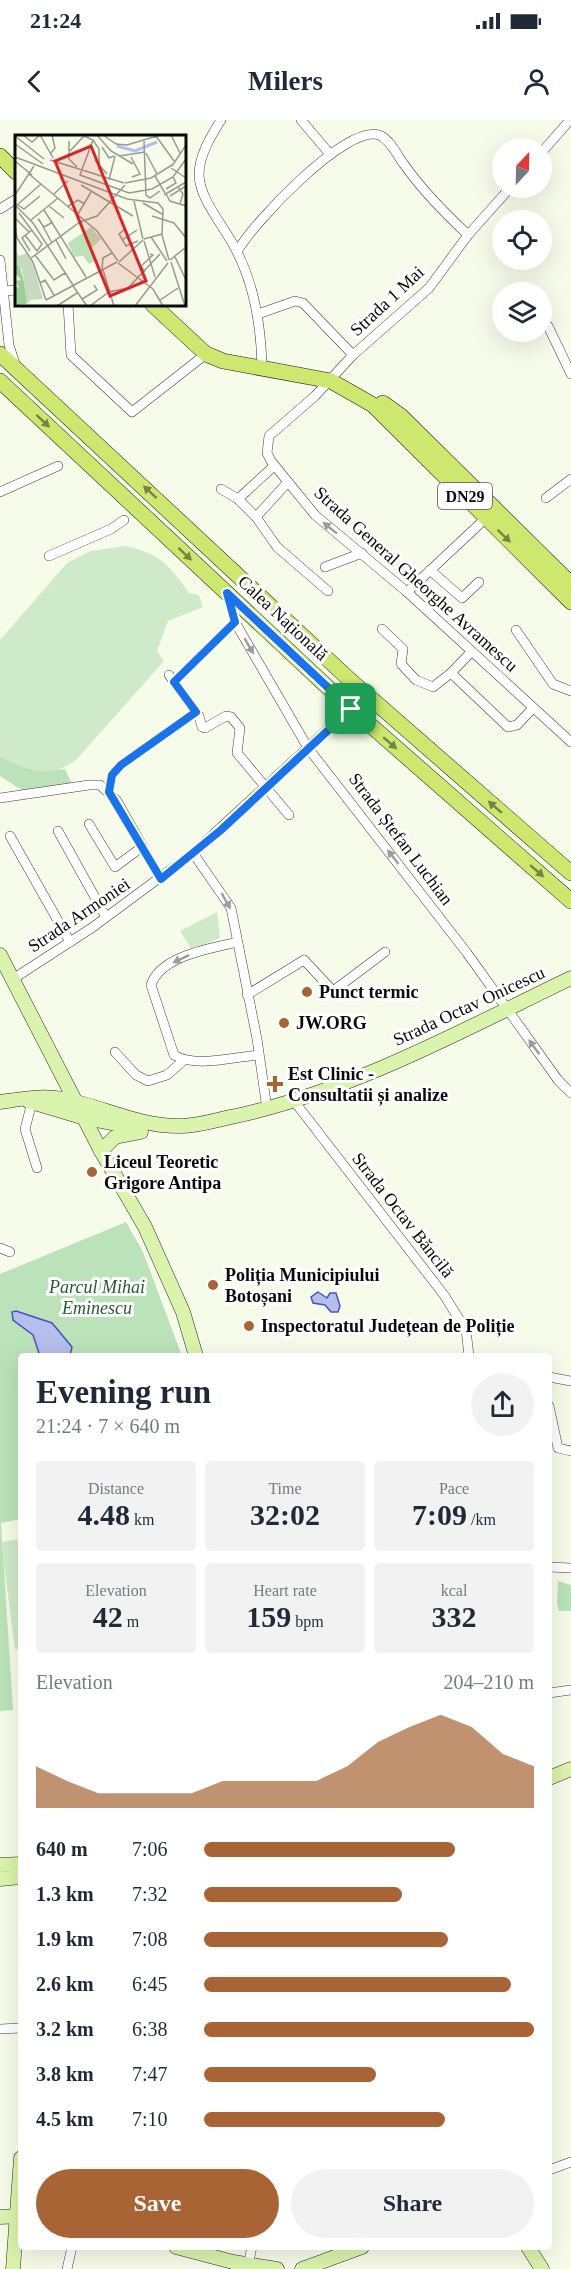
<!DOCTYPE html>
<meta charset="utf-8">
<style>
:root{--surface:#fff;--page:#f2f2f3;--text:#1f2937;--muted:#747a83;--accent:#a86435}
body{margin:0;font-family:"Times New Roman",serif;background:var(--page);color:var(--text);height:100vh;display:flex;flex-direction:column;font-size:22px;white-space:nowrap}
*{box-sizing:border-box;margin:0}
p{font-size:20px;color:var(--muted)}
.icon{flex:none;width:33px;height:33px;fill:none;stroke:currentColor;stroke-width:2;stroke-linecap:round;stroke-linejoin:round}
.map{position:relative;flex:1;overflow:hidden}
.side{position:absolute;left:18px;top:1233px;width:534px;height:897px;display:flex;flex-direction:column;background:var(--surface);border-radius:6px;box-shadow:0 6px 24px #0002}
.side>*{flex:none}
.needle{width:39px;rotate:22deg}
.buttons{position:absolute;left:492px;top:18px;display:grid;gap:12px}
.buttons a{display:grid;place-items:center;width:60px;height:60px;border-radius:50%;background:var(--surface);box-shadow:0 6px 24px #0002;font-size:30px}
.pin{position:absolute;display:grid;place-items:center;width:51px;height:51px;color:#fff;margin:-26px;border-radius:12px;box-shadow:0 3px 9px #0006}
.round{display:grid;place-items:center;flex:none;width:63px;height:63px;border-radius:32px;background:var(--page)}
.overview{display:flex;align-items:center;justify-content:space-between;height:102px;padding:0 18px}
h1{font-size:33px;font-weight:600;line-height:45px}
.figures{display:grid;grid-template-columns:repeat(3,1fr);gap:9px;height:102px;padding:6px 18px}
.figures div{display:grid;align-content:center;border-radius:6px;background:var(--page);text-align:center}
.figures b{font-size:30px;font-weight:600}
.figures small{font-size:16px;font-weight:400}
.figures p{font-size:16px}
.chart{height:168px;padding:12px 18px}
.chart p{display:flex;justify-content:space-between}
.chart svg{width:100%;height:108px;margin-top:6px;fill:var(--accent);opacity:.7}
.button{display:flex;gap:12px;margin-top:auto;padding:12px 18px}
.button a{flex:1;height:69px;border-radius:36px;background:var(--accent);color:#fff;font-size:24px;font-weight:600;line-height:69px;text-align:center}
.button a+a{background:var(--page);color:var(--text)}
ul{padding:0 18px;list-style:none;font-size:20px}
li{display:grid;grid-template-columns:96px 72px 1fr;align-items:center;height:45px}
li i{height:15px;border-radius:8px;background:var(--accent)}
.status{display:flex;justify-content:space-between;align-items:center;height:42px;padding:0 30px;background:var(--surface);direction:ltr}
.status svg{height:16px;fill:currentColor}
header{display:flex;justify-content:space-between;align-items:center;height:78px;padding:0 18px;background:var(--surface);font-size:27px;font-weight:600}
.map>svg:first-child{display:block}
.green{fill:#bbe2b8}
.pitch{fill:#cfeac9}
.water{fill:#b5beed;stroke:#4555bb;stroke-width:1.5}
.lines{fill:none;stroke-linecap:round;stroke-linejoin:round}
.street-casing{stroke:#3d3d3d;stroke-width:10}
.secondary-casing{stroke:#2c2c2c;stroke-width:15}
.primary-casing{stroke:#1b1b1b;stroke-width:16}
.street{stroke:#fff;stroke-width:9}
.secondary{stroke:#dbf4ad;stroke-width:14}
.primary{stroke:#cde76f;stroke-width:15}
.oneway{fill:#758442}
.oneway2{fill:#9d9d9d}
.route-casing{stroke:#fff;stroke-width:12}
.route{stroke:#1a73e8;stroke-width:8}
.poi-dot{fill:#a86435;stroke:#fff;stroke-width:2}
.labels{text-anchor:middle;stroke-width:6;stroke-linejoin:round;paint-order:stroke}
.shield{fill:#fff;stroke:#545454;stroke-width:1.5}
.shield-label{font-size:16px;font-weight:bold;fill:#0a0a0a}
.street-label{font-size:18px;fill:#0a0a0a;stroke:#fff}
.poi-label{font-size:18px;font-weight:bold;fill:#0a0a0a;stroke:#fff;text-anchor:start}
.park-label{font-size:18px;font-style:italic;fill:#245931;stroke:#fff}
.inset-river{fill:none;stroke:#b5beed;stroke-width:3}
.inset-road{fill:none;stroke:#989b90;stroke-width:1.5}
.view{fill:#d62828;fill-opacity:0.15;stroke:#d62828;stroke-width:3}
.inset-edge{fill:none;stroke:#0a0a0a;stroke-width:3}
</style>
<div class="status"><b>21:24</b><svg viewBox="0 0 49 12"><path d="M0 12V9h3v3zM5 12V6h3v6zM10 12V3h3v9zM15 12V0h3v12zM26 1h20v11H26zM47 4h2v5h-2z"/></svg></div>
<header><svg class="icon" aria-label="back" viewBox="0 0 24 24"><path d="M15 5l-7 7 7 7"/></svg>Milers<svg class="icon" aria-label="person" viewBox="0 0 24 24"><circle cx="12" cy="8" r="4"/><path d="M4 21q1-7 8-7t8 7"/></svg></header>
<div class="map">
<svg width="571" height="2149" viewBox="0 0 571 2149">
<rect width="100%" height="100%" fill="#f7fcea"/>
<g class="green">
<path d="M0,636C23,648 39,652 65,649L75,670L25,672L0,656Z"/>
<polygon points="126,1102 143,1132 182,1236 21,1236 21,1399 1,1403 13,1590 0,1591 0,1154"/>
<polygon points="558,1461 571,1465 571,1491 559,1491 557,1482"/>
</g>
<g class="pitch">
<path d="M126,426C161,434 170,446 189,473L199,475L203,487L168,501L157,531L164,541L77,639C51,660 27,651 0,636V520L67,443L90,431Z"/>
<polygon points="217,792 220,818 192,830 180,811"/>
<polygon points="21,1419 21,1529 15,1529 1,1422"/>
</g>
<g class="water">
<polygon points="318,1172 327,1178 330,1173 336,1173 340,1186 338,1192 331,1192 325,1185 313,1183 311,1177"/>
<polygon points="16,1191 52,1203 72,1227 70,1236 40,1236 33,1215 13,1200 12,1192"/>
</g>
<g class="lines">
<defs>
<g id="street">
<path d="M221,0C211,16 199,35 199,55C200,81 225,107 236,130C255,166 261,207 262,247"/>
<polyline points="301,0 329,33"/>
<polyline points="542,32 570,0"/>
<polyline points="510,68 468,115 429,168 353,235 315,276 269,316 267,333 271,341 315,395 407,472 571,622"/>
<polyline points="0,89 16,79"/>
<path d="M237,132C252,104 346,4 379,15C390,19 397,35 403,43C422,70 444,92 468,115"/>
<polyline points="0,140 9,225 16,247"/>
<polyline points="2,175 4,171 16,170"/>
<polyline points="68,184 71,235 132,292 206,234"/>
<polyline points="258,194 295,181 303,183 353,235"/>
<polyline points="548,206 571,254"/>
<polyline points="288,362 256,397 277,427 328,471"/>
<polyline points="221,369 238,379 256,397"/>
<polyline points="0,372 58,346"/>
<polyline points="546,378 571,359"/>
<polyline points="238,379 274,346"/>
<polyline points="49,436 111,409 124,400"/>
<polyline points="325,447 362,433"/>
<polyline points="430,450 462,478 479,462"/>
<polyline points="407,472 486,398"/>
<polyline points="228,475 235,502 308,628 467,833 558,960 571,973"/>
<polyline points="382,509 403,529 401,544 416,560 433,567 451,553"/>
<polyline points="516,510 553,564 571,571"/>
<polyline points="470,533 451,553 508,607 517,605 533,588"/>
<polyline points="169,555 174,562 235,502"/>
<polyline points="174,562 199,596 202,607 205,608 226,596 231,597 240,608 237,633 289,695"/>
<polyline points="109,672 112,655 121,645 196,592"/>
<polyline points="0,678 89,665 100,665 117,681 161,759"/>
<polyline points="89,704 115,747 142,727"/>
<polyline points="58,711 106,797"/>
<polyline points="10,716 70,822"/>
<polyline points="193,733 231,788 257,919 267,989"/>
<path d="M237,822C211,829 161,835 151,865L174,935C196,948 233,937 258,935"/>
<polyline points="13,859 93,807 193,733 366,574"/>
<polyline points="247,875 304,840 333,871 385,832"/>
<polyline points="115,932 136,955 148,961 167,955 183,941"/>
<polyline points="294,981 444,1175 466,1210 469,1236"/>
<polyline points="32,982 25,1009 37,1048"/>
<polyline points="0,1128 10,1132"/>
<polyline points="549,1257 571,1261"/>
<polyline points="549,1286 558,1328 571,1331"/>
<polyline points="549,1447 571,1448"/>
<polyline points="549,1573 571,1570"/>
<polyline points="0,1909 21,1908"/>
<polyline points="549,2050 571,2042"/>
<polyline points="248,2145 252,2127"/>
<polyline points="67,2149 72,2127"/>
</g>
<g id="secondary">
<polyline points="0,835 101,1031 145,1107 183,1192 196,1236"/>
<polyline points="28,981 85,998 137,1008"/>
<path d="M0,982C21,979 42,975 63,979C101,986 138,1006 178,1006C197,1007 218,999 236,996C354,970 463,910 571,858"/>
<polyline points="101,1031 115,1017 141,1012"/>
<polyline points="549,1658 571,1649"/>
<polyline points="0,1745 21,1744"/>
<polyline points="0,1759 21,1757"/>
<polyline points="0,2097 21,2096"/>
<polyline points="176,2127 233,2142 277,2149"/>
<polyline points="528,2127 542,2149"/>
<polyline points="13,2149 21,2038"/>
<polyline points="302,2149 362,2127"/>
</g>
<g id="primary">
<polyline points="0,36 16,52"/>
<polyline points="152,184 206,234 223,241 331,261 373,285 571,482"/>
<polyline points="0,234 351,561 571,753"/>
<polyline points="0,261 336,575 571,781"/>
<polyline points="383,283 401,296 571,464"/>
</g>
</defs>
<use href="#street" class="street-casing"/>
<use href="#secondary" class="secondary-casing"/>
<use href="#primary" class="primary-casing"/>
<use href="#street" class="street"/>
<use href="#secondary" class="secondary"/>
<use href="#primary" class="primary"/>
</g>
<defs><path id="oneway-solid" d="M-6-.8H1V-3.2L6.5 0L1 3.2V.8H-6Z" transform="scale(1.5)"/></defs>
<g class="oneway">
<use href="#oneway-solid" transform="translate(43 301) rotate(43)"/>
<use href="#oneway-solid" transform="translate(150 372) rotate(-137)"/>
<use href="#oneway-solid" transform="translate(504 416) rotate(44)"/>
<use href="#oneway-solid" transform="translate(185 434) rotate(43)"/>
<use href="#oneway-solid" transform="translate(390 623) rotate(41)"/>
<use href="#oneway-solid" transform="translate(495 687) rotate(-139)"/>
<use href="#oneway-solid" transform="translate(537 751) rotate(41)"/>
</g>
<g class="oneway2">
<use href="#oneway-solid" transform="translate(330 408) rotate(-141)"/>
<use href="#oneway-solid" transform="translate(249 526) rotate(60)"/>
<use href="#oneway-solid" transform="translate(393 737) rotate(-128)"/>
<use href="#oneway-solid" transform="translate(226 781) rotate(61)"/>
<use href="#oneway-solid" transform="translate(181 839) rotate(154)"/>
<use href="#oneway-solid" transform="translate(534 927) rotate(-126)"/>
</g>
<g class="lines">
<defs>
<polygon id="route" points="227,473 351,589 221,710 161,759 109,672 112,655 121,645 196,592 174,562 235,502"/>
</defs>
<use href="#route" class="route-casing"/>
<use href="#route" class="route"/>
</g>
<g class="poi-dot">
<circle cx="307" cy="872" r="6"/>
<circle cx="284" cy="903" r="6"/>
<path d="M272 955h6v6h6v6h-6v6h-6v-6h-6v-6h6z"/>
<circle cx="92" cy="1052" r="6"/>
<circle cx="213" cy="1165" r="6"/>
<circle cx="249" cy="1206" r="6"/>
</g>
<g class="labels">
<rect class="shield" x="438" y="363" width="54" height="26" rx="4.5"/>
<g class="shield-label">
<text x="465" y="382">DN29</text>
</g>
<g class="street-label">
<text transform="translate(387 181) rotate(-43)" y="6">Strada 1 Mai</text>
<text transform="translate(416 459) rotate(42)" y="6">Strada General Gheorghe Avramescu</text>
<text transform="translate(283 498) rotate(43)" y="6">Calea Națională</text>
<text transform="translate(401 719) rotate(53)" y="6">Strada Ștefan Luchian</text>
<text transform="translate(79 795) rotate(-34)" y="6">Strada Armoniei</text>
<text transform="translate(469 886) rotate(-25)" y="6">Strada Octav Onicescu</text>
<text transform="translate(403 1095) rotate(52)" y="6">Strada Octav Băncilă</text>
</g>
<g class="poi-label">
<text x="319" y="878">Punct termic</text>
<text x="296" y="909">JW.ORG</text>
<text x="288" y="960">Est Clinic -<tspan x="288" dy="21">Consultatii și analize</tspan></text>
<text x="104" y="1048">Liceul Teoretic<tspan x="104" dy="21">Grigore Antipa</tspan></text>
<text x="225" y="1161">Poliția Municipiului<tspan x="225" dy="21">Botoșani</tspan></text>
<text x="261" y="1212">Inspectoratul Județean de Poliție</text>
</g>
<g class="park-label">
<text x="97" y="1173">Parcul Mihai<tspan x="97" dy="21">Eminescu</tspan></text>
</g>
</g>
<g transform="translate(15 15)">
<rect width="171" height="171" fill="#f7fcea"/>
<path d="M76,92L86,104L76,114L81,125L74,129L68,121L59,122L53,108Z" fill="#bbe2b8"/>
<path d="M4,129L13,161L11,169L0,170V151L4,153L1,146L6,145L0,138V130Z" fill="#9ad09a"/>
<path d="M0,114L4,121L12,118L18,129L28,164L15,165L12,170L7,134L0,129Z" fill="#c5dabf"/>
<path class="inset-river" d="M102,11L120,16L142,7"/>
<path class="inset-road" d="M8,0L17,7L25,0M25,0L38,23M82,0L96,16L118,29M88,0L101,9L112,10L145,0M156,0L165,18M0,1L29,24M141,1L159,26M78,5L65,40L114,58L137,54L158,42L171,24M54,6V24L62,32M129,6L131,60L135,63L145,56M0,9L28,29M87,12L94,23L99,21M55,16L69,1L78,5L84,14V35M36,18L40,13L37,0M131,18L142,39M104,21L130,17M0,22L112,64L143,68L148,74L147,100L154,125M116,22L125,39L117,42M35,25L109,48M80,25L92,39M0,26L17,40M157,31L171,10M156,33L171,43M14,39L82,96L103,126M140,41L150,58M94,45L100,21M110,48L136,43L157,30M66,50L118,81M163,52L168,59L165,69M151,54L161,48L158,42M39,59L53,46M151,59L155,66L171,71M0,60L19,31M149,60L171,47M155,61L171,51M119,66L128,104M128,68L147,79M0,70L18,88L58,150M3,70L9,74L25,61M1,71L26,49M34,71L49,83M53,71L63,65L70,69M29,75L71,142M4,78L27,109L22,116M63,79L76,57M137,81L159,88L171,103M0,83L14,97M23,84L29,92L38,87M24,84L37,108M16,85L43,63M0,91L2,103L18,127L31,165M109,95L104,99L111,111L123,106M10,100L22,116M136,102L152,126M129,104L147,99M41,105L51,124M107,105L122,95M129,106L140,142M15,116L7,103L17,95M20,120L39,145L50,138M160,122L171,145M16,123L65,87L82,81L110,50M155,125L171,112M104,127L128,105M156,127L170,171M103,128L138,154L148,171M87,134L88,123L97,118M88,135L99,171M130,137L126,131L138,120L135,119M25,148L30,145L39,160M58,151L72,171M67,164L82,155L79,150M31,165L102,127M145,165L163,153M42,171L62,158M75,171L94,157L113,153L145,119M120,171L153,128"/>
<path class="view" d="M76,11L131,146L95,161L40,26Z"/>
<rect width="171" height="171" class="inset-edge"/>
</g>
</svg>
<div class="buttons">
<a><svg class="needle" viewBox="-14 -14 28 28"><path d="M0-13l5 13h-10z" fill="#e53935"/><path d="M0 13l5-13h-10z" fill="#747a83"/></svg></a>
<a><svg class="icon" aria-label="locate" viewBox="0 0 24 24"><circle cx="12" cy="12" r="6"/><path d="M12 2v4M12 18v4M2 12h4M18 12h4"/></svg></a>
<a><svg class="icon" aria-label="layers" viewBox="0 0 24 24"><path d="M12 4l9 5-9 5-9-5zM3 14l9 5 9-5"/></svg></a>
</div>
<div class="pin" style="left:351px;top:589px;background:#1e9e55"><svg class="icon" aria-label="arrive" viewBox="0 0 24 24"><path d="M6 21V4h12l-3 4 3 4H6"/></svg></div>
<section class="side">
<div class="overview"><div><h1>Evening run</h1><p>21:24 · 7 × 640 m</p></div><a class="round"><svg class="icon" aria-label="share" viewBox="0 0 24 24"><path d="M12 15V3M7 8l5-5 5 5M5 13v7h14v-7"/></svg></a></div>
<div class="figures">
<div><p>Distance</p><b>4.48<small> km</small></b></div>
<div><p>Time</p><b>32:02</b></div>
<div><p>Pace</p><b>7:09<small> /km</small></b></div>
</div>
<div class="figures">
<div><p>Elevation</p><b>42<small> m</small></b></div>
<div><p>Heart rate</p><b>159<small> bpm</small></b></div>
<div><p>kcal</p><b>332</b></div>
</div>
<div class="chart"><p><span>Elevation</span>204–210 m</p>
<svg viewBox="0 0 160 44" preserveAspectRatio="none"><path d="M0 44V27L10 33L20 38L30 38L40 38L50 38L60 33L70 33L80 33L90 33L100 27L110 17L120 11L130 6L140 11L150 22L160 27V44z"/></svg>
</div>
<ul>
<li><b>640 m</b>7:06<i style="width:76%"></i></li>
<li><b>1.3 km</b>7:32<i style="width:60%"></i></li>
<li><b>1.9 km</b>7:08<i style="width:74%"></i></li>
<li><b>2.6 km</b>6:45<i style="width:93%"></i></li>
<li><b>3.2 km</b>6:38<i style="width:100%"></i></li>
<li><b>3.8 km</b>7:47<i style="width:52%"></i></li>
<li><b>4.5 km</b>7:10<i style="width:73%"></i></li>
</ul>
<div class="button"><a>Save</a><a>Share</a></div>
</section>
</div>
